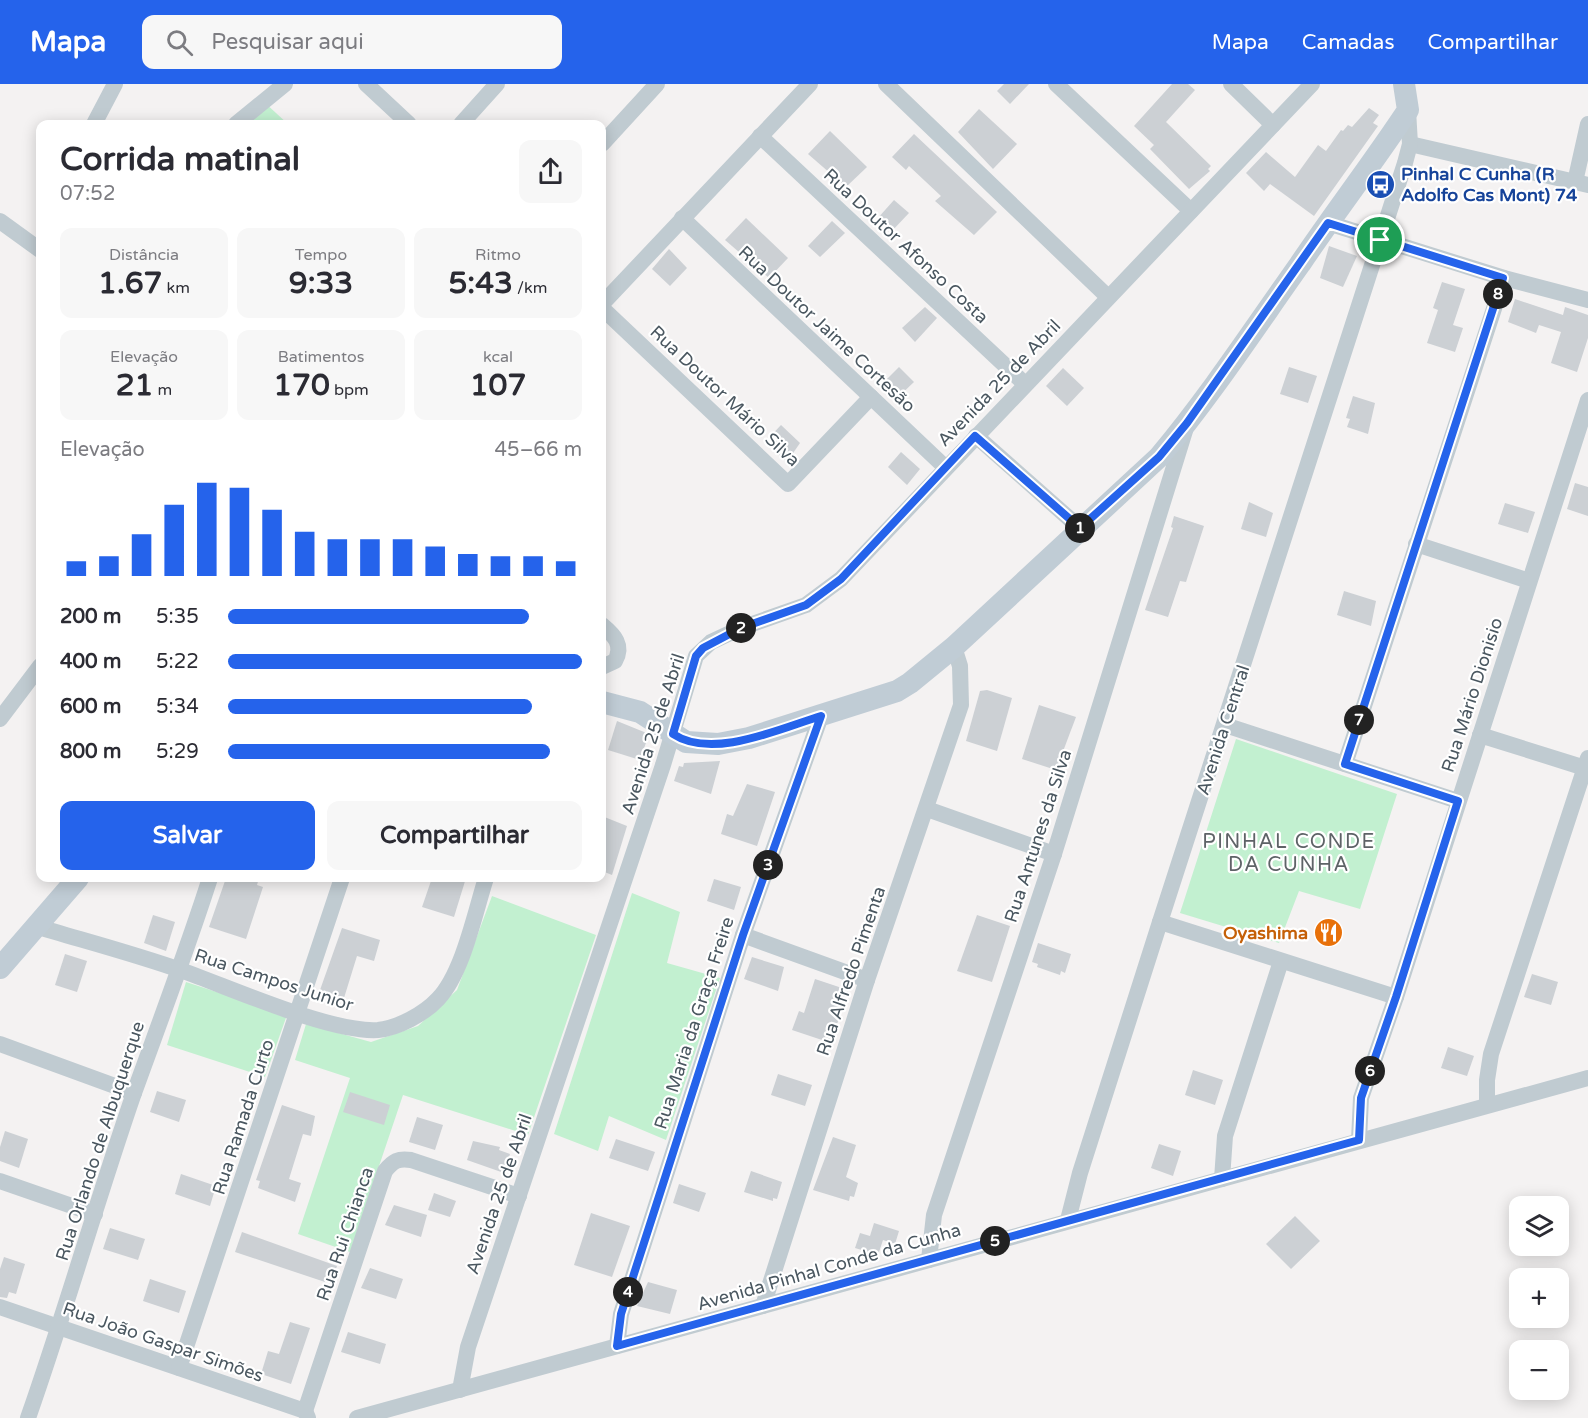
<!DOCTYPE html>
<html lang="pt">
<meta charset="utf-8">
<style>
:root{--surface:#fff;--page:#f7f7f7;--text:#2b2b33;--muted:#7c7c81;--accent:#2563eb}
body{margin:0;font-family:"Varela Round",sans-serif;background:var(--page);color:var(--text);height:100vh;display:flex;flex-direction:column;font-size:22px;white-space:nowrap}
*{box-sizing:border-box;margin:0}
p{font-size:20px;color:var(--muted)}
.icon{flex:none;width:33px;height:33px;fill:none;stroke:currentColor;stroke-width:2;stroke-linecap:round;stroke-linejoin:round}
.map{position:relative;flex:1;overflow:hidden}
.panel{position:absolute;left:36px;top:36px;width:570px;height:762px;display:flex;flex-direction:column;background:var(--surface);border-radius:12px;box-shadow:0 3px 15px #0003}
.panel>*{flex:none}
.buttons{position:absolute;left:1509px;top:1112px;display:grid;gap:12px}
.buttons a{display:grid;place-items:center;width:60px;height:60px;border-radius:12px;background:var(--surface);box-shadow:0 3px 15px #0003;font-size:30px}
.pin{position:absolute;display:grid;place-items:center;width:51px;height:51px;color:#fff;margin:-26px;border:3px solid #fff;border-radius:50%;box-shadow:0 2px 6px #0007}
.km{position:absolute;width:30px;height:30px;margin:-15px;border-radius:50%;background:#222;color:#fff;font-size:16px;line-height:30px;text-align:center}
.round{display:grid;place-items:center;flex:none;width:63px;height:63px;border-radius:12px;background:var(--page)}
.summary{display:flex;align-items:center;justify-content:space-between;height:102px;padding:0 24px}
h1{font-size:33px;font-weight:700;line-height:45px}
.stats{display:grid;grid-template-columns:repeat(3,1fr);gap:9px;height:102px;padding:6px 24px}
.stats div{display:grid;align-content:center;border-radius:12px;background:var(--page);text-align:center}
.stats b{font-size:30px;font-weight:700}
.stats small{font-size:16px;font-weight:400}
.stats p{font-size:16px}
.chart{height:168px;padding:12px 24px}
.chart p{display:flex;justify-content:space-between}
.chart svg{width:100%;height:108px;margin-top:6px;stroke:var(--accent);stroke-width:6}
.primary-button{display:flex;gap:12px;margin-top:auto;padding:12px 24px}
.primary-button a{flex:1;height:69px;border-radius:12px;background:var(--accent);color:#fff;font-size:24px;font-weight:700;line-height:69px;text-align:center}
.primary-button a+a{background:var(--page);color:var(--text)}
ul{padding:0 24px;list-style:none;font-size:20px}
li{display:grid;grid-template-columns:96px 72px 1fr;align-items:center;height:45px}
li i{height:15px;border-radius:8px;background:var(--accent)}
header{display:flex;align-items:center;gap:36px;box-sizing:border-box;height:84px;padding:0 30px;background:var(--accent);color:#fff}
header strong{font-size:28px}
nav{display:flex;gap:33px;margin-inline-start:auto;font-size:21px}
.search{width:420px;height:54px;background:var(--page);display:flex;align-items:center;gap:15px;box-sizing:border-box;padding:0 21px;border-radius:12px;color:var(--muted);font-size:22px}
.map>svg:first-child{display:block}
.green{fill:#c2f0d0}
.building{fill:#ccd0d4}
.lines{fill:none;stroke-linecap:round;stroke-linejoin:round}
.street{stroke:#c0cbd1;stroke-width:16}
.secondary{stroke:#c0ccd5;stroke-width:22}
.route-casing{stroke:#fff;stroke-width:12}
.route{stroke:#2563eb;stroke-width:8}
.labels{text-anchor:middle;stroke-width:4.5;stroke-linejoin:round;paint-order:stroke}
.transit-label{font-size:18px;font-weight:bold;fill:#164399;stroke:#fff;text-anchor:start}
.street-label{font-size:18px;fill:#4a5760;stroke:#fff}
.food-label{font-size:18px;font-weight:bold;fill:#c56008;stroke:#fff;text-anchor:end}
.neighbourhood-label{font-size:20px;letter-spacing:1.5px;fill:#5e6367;stroke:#fff}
</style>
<header>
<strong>Mapa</strong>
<div class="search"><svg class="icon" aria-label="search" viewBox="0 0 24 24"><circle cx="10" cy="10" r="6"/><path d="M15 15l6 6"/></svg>Pesquisar aqui</div>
<nav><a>Mapa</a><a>Camadas</a><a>Compartilhar</a></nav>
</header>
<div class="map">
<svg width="1588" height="1334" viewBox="0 0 1588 1334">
<rect width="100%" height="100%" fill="#f4f2f2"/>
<g class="green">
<polygon points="264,18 288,40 236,40"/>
<polygon points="1236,655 1397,710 1360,825 1299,807 1279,859 1180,829"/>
<polygon points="632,809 680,828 667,879 720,894 666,1056 609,1032 598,1067 554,1050"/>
<polygon points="492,812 596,851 528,1051 403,1011 350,1168 298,1150 350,994 295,976 306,940 371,958 418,942 457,906"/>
<polygon points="186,898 287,931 265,993 167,961"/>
</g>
<g class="building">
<polygon points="1004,0 1029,0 1010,20 997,7"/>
<polygon points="1172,0 1188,0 1195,6 1166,38 1211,82 1208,85 1210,87 1189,105 1150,65 1154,61 1134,42"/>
<polygon points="1369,24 1379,31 1373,39 1378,42 1314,132 1270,100 1264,107 1246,89 1266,68 1295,93 1318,61 1326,67 1341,46 1343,47 1348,41 1352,43"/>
<polygon points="979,25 1017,60 993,85 958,48"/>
<polygon points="830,47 867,83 846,103 808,70"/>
<polygon points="914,50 997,128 974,151 935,117 941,112 909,82 906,86 892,73"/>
<polygon points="894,116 909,129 891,148 877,135"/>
<polygon points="746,134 788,174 769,194 725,156"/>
<polygon points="832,137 845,149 820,173 808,162"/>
<polygon points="1329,162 1357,172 1343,203 1320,194"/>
<polygon points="669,165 687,184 670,202 652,185"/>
<polygon points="1442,198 1465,205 1453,241 1463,244 1455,268 1427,259 1438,226 1433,224"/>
<polygon points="1515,215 1563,231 1565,223 1588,231 1588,254 1577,288 1551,279 1561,248 1539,241 1536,249 1508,238"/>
<polygon points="925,223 937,234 915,258 902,244"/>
<polygon points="899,283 914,298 895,316 880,302"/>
<polygon points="1289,283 1317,292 1308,319 1280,310"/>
<polygon points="1063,284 1084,304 1067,322 1046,302"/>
<polygon points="1353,312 1375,319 1368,350 1347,343 1350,335 1346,334"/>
<polygon points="781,341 800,359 787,378 765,358"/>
<polygon points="901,368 920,385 907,401 888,383"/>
<polygon points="1575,399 1588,403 1588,432 1567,425"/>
<polygon points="1249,418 1273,429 1266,453 1241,445"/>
<polygon points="1505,419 1535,428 1528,449 1498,440"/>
<polygon points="1174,432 1204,442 1186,498 1180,497 1168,533 1145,526 1173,444 1171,443"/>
<polygon points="1344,507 1376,517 1371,542 1337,531"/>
<polygon points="987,606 1012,614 997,667 966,657 980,607"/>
<polygon points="1039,621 1076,633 1056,686 1022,675"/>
<polygon points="617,637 649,650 640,676 608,666"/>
<polygon points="720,677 711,710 674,697 679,682 683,683 684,679"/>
<polygon points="747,700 775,708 757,762 721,750 727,730 733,732"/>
<polygon points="602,732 627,742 612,791 602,787"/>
<polygon points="226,794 259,794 257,801 263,803 246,855 209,843"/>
<polygon points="432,794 466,794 454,833 422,823"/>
<polygon points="714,795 741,803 734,826 707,817"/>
<polygon points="153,831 175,838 166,867 144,859"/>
<polygon points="977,831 1010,842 992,898 957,887"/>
<polygon points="342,844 380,856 374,877 357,872 344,914 320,906"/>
<polygon points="1038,859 1071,870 1065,889 1061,887 1060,891 1037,883 1038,880 1032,878"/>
<polygon points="65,870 87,877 77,908 55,901"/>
<polygon points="752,873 784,883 778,907 744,895"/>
<polygon points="1532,890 1558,898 1551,921 1524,913"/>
<polygon points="815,895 848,906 831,959 792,946 799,927 804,929"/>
<polygon points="1448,963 1474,972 1467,992 1441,984"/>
<polygon points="1193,986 1223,996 1215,1021 1185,1011"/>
<polygon points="778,990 812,1001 805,1022 771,1011"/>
<polygon points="157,1007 186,1016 179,1038 150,1028"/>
<polygon points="350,1008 390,1021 384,1041 343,1028"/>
<polygon points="282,1021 315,1032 311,1052 303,1050 289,1095 301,1099 295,1118 258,1104 260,1097 256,1096"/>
<polygon points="417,1033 443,1041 435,1066 409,1058"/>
<polygon points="5,1047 28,1055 19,1084 0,1077 0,1063"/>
<polygon points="833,1053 856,1061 846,1093 858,1099 854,1113 850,1112 849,1117 813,1106"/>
<polygon points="616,1055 655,1068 648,1087 609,1074"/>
<polygon points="473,1057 500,1063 499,1066 510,1070 504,1089 467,1076"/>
<polygon points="1159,1060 1181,1067 1173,1092 1151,1084"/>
<polygon points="751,1087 782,1098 777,1115 773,1114 773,1117 744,1108"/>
<polygon points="181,1090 216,1102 210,1122 175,1110"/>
<polygon points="679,1100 706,1109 699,1128 673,1119"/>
<polygon points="434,1109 456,1117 450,1133 428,1126"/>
<polygon points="394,1121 427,1131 421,1153 385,1141"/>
<polygon points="591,1129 630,1142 612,1193 574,1181"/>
<polygon points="1295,1132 1320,1157 1291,1185 1266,1160"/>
<polygon points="874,1139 899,1147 895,1160 883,1156 878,1171 855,1164 860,1149 870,1152"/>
<polygon points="110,1144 145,1155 138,1176 103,1165"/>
<polygon points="242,1148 337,1182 331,1200 235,1168"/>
<polygon points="4,1173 25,1180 16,1210 9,1208 7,1214 0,1213 0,1185"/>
<polygon points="370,1184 403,1195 396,1215 361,1204"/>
<polygon points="150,1195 186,1207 179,1229 143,1217"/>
<polygon points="648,1198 677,1206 670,1230 637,1222"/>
<polygon points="290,1238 310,1244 291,1300 261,1290 268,1267 279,1270"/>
<polygon points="348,1248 386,1260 380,1280 341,1268"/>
</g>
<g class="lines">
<g class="street">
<polyline points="366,0 409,40"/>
<polyline points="886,0 1108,213"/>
<polyline points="1056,0 1191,127"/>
<polyline points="1231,0 1273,41"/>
<polyline points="94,40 115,0"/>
<polyline points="236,40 285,0"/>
<polyline points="461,40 497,0"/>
<polyline points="760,52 1025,300"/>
<polyline points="602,60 657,0"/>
<polyline points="1410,60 1588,101"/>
<polyline points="1575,98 1588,40"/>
<polyline points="682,134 946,384"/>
<polyline points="0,137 40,166"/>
<polyline points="1328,139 1504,194 1588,216"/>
<polyline points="602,220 810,0"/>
<polyline points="602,224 788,400 871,313"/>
<polyline points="976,352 1080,444"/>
<polyline points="1416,460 1529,497"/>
<path d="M602,541C614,551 624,561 615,577L602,583"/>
<polyline points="0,635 40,582"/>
<polyline points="1225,641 1458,717"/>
<polyline points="1480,651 1585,684"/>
<polyline points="1345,680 1504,194"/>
<polyline points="927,725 1054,770"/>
<polyline points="1160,838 1396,913"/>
<path d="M35,842C85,857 135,870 183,887C231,904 331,949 378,946C398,944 424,930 438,915C463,889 475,828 486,794"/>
<polyline points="743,851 867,896"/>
<polyline points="0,960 134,1009"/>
<polyline points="1487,1020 1487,996 1491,970 1588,674"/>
<polyline points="1359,1056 1361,1014 1396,913 1588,316"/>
<polyline points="1222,1095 1225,1052 1281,877"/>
<polyline points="0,1097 95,1130"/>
<polyline points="1068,1136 1080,1089 1160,838 1405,79 1410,60 1408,26"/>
<polyline points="929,1176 934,1131 1054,770 1185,347"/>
<polyline points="763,1222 867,896 961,621 960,582 954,563"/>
<polyline points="0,1223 305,1327 308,1334"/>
<polyline points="617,1262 621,1230 663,1100 743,851 821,632"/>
<polyline points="179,1284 342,794"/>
<polyline points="460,1306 468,1263 663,681 696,572 711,558 741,544 806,521 841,495 1312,0"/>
<path d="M305,1327L385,1087C393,1077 398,1074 411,1076L519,1112"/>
<path d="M28,1334C66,1226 97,1116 134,1009C160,937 187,866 210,794"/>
<polyline points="357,1334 1588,994"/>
</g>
<g class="secondary">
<path d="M602,618L640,628L686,658L718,660L749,654L897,607L910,599L954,563L1159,373C1210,312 1254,245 1300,180C1335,128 1373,79 1408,26L1404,0"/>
<polyline points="0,884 78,794"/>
</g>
</g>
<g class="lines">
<defs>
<path id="route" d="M1328,139L1503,194L1345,680L1458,717L1396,913L1361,1014L1359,1056L617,1262L621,1230L663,1100L743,851L821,632C779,645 712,676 673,650L696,572L703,564L741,544L806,521L841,495L975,352L1080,444L1159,373L1187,339Z"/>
</defs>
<use href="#route" class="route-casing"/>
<use href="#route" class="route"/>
</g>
<defs>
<symbol id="bus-disc" viewBox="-11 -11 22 22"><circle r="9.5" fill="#1a4fb4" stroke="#fff"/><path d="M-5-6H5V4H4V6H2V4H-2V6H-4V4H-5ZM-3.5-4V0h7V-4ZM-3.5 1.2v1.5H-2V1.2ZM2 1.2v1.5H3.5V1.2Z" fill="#fff"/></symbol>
<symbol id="restaurant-disc" viewBox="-11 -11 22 22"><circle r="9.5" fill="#e8710a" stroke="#fff"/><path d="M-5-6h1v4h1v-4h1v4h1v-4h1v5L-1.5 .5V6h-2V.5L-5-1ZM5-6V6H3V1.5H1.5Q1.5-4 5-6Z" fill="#fff"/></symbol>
</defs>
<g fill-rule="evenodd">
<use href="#bus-disc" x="1364" y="84" width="33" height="33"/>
<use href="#restaurant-disc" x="1312" y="832" width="33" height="33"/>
</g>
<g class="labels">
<g class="transit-label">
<text x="1401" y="96">Pinhal C Cunha (R<tspan x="1401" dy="21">Adolfo Cas Mont) 74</tspan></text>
</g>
<g class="street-label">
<text transform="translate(906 162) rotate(43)" y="6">Rua Doutor Afonso Costa</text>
<text transform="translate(827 245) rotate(43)" y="6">Rua Doutor Jaime Cortesão</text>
<text transform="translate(999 299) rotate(-46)" y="6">Avenida 25 de Abril</text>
<text transform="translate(725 312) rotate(43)" y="6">Rua Doutor Mário Silva</text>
<text transform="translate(1472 611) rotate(-72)" y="6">Rua Mário Dionisio</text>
<text transform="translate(1223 646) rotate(-72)" y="6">Avenida Central</text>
<text transform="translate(653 650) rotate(-72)" y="6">Avenida 25 de Abril</text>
<text transform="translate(1038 752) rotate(-72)" y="6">Rua Antunes da Silva</text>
<text transform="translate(851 887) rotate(-71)" y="6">Rua Alfredo Pimenta</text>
<text transform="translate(274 896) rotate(18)" y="6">Rua Campos Junior</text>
<text transform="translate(694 939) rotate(-72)" y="6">Rua Maria da Graça Freire</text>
<text transform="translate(243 1033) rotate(-72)" y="6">Rua Ramada Curto</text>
<text transform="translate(100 1057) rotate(-72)" y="6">Rua Orlando de Albuquerque</text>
<text transform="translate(499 1110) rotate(-71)" y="6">Avenida 25 de Abril</text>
<text transform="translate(345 1150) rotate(-71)" y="6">Rua Rui Chianca</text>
<text transform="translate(829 1183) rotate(-16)" y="6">Avenida Pinhal Conde da Cunha</text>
<text transform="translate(163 1258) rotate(19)" y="6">Rua João Gaspar Simões</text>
</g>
<g class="food-label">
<text x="1308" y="855">Oyashima</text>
</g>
<g class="neighbourhood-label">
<text x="1289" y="764">PINHAL CONDE<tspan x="1289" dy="23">DA CUNHA</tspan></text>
</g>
</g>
</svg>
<div class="buttons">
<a><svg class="icon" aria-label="layers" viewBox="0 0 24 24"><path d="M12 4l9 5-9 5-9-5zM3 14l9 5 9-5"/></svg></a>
<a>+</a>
<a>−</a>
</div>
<div class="pin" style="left:1380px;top:156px;background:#1e9e55"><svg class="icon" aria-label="arrive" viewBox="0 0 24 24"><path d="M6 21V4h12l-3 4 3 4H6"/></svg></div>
<b class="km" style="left:1080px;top:444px">1</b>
<b class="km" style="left:741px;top:544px">2</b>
<b class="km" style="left:768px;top:781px">3</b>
<b class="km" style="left:628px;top:1208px">4</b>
<b class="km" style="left:995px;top:1157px">5</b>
<b class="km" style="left:1370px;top:987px">6</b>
<b class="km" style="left:1359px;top:636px">7</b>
<b class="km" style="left:1498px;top:210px">8</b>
<section class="panel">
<div class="summary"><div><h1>Corrida matinal</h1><p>07:52</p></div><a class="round"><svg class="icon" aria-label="share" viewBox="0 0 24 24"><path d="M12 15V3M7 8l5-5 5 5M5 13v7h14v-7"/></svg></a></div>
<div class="stats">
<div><p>Distância</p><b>1.67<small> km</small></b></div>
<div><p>Tempo</p><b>9:33</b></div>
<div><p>Ritmo</p><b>5:43<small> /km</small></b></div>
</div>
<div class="stats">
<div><p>Elevação</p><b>21<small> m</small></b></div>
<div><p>Batimentos</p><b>170<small> bpm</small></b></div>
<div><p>kcal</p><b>107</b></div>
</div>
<div class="chart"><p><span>Elevação</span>45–66 m</p>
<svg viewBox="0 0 160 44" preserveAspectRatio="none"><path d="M5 44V38M15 44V36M25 44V27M35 44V15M45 44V6M55 44V8M65 44V17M75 44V26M85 44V29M95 44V29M105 44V29M115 44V32M125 44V35M135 44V36M145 44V36M155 44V38"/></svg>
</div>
<ul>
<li><b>200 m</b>5:35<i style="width:85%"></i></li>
<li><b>400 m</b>5:22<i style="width:100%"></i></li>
<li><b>600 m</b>5:34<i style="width:86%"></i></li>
<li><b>800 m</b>5:29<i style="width:91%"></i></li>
</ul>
<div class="primary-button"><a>Salvar</a><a>Compartilhar</a></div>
</section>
</div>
